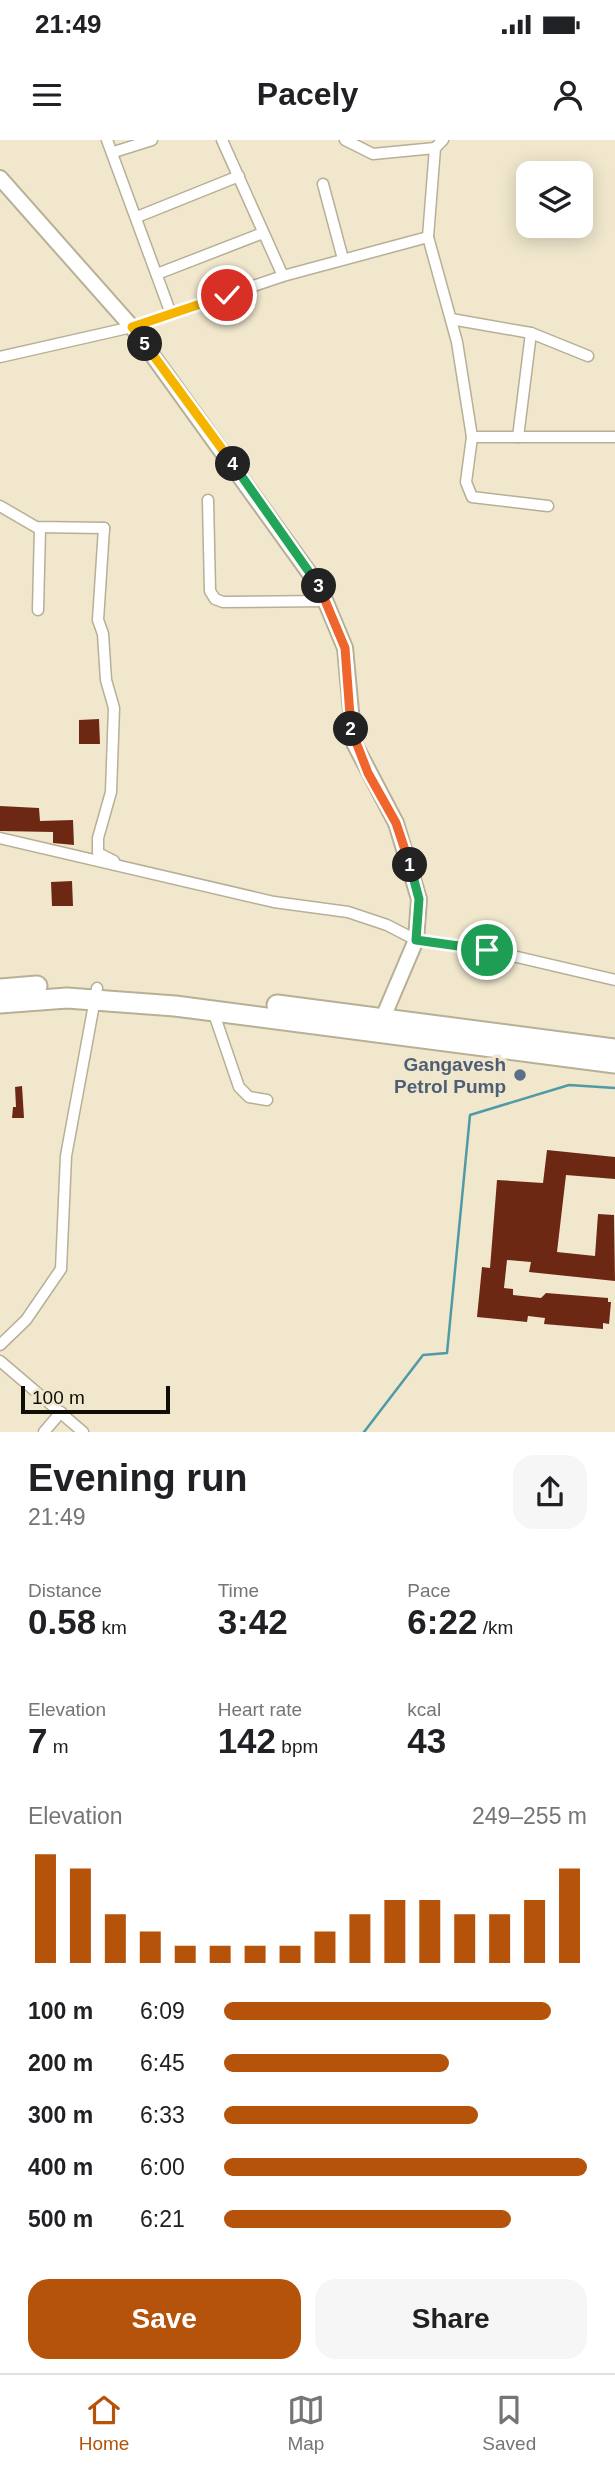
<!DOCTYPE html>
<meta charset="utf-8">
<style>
:root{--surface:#fff;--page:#f6f6f6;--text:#202124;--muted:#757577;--line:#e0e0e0;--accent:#b45309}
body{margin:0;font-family:Arial,sans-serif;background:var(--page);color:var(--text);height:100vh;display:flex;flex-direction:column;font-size:26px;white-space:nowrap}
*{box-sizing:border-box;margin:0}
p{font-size:23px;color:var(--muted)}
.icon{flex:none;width:38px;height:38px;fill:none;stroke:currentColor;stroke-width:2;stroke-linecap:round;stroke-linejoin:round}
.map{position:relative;height:1292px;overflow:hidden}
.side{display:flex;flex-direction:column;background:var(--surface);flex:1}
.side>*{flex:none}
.tools{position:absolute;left:516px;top:21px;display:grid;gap:14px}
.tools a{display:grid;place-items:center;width:77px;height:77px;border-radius:14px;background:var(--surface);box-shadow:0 4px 18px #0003;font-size:35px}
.scale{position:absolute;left:21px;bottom:18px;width:149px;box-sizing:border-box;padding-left:7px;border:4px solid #100d05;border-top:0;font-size:19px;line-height:24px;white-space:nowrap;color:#100d05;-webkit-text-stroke:5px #f0e7cd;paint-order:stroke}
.pin{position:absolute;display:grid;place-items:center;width:60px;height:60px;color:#fff;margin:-30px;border:4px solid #fff;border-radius:50%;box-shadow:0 2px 7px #0007}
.km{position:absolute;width:35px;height:35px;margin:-18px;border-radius:50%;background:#222;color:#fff;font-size:19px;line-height:35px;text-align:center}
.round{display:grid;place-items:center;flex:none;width:74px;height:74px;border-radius:21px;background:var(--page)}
.summary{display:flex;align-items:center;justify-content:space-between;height:119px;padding:0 28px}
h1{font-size:38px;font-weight:700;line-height:52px}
.metrics{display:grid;grid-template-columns:repeat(3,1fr);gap:10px;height:119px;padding:7px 28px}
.metrics div{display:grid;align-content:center}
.metrics b{font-size:35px;font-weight:700}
.metrics small{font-size:19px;font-weight:400}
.metrics p{font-size:19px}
.chart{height:196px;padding:14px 28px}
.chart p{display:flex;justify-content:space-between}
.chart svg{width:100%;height:126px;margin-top:7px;stroke:var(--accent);stroke-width:6}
.button{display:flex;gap:14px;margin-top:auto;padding:14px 28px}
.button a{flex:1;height:80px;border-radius:21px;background:var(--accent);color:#fff;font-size:28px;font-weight:700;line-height:80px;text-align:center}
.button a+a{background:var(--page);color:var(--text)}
ul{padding:0 28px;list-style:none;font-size:23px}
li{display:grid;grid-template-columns:112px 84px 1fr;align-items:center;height:52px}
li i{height:18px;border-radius:9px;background:var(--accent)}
.status{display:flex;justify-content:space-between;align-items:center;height:49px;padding:0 35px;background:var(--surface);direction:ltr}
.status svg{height:19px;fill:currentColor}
header{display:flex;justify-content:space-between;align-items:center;height:91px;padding:0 28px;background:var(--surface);font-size:32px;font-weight:700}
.tabs{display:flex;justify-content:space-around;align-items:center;height:98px;border-top:2px solid var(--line);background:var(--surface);font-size:19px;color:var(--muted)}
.tabs a{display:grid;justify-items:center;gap:4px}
.tabs .selected{color:var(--accent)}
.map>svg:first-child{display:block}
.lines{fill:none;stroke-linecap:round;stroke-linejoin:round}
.stream{stroke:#4e9aa6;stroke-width:2.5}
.building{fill:#6d2814}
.street-casing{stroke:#b7af96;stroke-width:13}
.secondary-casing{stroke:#b7af96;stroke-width:18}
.highway-casing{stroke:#b7af96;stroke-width:23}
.street{stroke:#fff;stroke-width:10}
.secondary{stroke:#fff;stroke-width:14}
.highway{stroke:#fff;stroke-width:19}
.split-1-casing{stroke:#fff;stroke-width:14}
.split-2-casing{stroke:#fff;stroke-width:14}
.split-3-casing{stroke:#fff;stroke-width:14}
.split-4-casing{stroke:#fff;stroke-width:14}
.split-5-casing{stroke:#fff;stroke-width:14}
.split-6-casing{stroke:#fff;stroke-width:14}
.split-1{stroke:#22a559;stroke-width:9}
.split-2{stroke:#f0652b;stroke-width:9}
.split-3{stroke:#f0652b;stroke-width:9}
.split-4{stroke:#22a559;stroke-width:9}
.split-5{stroke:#f5b400;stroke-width:9}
.split-6{stroke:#f5b400;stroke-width:9}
.service-dot{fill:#5c6f8a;stroke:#f0e7cd;stroke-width:2.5}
.labels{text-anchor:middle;stroke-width:7;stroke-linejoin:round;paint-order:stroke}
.service-label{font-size:19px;font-weight:bold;fill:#4e5e75;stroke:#f0e7cd;text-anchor:end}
</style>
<div class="status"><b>21:49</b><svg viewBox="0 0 49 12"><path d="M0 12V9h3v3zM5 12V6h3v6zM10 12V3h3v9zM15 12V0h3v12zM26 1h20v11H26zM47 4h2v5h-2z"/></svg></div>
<header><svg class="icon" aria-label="menu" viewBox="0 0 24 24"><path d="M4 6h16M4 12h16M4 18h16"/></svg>Pacely<svg class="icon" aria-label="person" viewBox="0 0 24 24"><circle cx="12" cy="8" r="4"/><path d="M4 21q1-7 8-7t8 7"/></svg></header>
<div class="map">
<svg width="615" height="1292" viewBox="0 0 615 1292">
<rect width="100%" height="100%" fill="#f0e7cd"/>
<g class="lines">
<polyline class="stream" points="364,1292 423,1215 447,1213 470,975 569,945 615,948"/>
</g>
<g class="building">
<polygon points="99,579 100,604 79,604 79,580"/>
<polygon points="0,666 39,668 40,681 73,680 74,705 53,703 53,692 0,691"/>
<polygon points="72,741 73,766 52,766 51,742"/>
<polygon points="22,946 24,978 12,978 13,967 16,967 15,947"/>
<polygon points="547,1010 615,1017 615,1039 566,1035 557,1112 595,1116 598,1074 614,1075 615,1141 529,1132 531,1122 507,1120 504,1148 513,1149 513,1155 541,1158 546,1153 608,1158 608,1162 611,1162 609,1184 603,1183 603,1189 544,1184 545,1178 528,1176 527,1182 477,1177 482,1127 490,1128 497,1040 543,1043"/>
</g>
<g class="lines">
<defs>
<g id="street">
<polyline points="107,0 171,174"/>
<polyline points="222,0 283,136"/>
<polyline points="345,0 373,14 435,8"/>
<polyline points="114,12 152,0"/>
<polyline points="323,44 343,119"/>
<polyline points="137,77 239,36"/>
<polyline points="428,97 457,202 472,297"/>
<polyline points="157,134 263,93"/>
<polyline points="451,179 531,193 588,216"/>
<polyline points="0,217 132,187 283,136 428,97 435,8 443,0"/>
<polyline points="518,297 531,193"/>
<polyline points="208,360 210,451 215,459 223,462 326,461"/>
<polyline points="0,366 36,387 104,388"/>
<polyline points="548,366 472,357 466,342 472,297 615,297"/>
<polyline points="104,392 104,388 98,480 103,494 106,540 114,568 111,652 98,698 98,713 114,721"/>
<polyline points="38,470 40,388"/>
<polyline points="0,698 274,762 348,772 387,785 416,800 487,810 615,840"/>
<polyline points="213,871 239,947 249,957 267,960"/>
<polyline points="0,1205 26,1180 61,1129 66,1016 97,848"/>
<polyline points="0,1221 83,1292"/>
<polyline points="44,1292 61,1272"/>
</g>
<polyline id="secondary" points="0,38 132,187 320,448 345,508 354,603 396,683 419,759 416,800 379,887"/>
<g id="highway">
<polyline points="0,849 37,846"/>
<polyline points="0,863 67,858 175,866 615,923"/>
<polyline points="277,865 615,909"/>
</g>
</defs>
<use href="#street" class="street-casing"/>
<use href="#secondary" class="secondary-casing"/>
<use href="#highway" class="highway-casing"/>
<use href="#street" class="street"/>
<use href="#secondary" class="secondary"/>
<use href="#highway" class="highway"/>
</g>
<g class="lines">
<defs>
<polyline id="split-1" points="410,725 419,759 416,800 487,810"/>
<polyline id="split-2" points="351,589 368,633 396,683 410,725"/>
<polyline id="split-3" points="319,446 345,508 351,589"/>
<polyline id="split-4" points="233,324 319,446"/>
<polyline id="split-5" points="145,204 233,324"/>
<polyline id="split-6" points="145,204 132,187 227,155"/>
</defs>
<use href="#split-1" class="split-1-casing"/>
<use href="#split-2" class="split-2-casing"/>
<use href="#split-3" class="split-3-casing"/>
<use href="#split-4" class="split-4-casing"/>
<use href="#split-5" class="split-5-casing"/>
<use href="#split-6" class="split-6-casing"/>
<use href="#split-1" class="split-1"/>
<use href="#split-2" class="split-2"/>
<use href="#split-3" class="split-3"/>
<use href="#split-4" class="split-4"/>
<use href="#split-5" class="split-5"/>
<use href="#split-6" class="split-6"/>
</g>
<circle class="service-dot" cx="520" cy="935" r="7"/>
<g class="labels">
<g class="service-label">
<text x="506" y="931">Gangavesh<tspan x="506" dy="22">Petrol Pump</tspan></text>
</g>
</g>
</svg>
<div class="tools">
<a><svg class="icon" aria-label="layers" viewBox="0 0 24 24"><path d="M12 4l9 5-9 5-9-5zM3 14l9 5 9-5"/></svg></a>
</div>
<div class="scale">100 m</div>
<div class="pin" style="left:487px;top:810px;background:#1e9e55"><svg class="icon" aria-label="arrive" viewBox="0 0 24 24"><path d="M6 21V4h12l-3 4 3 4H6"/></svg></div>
<div class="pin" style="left:227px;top:155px;background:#d93025"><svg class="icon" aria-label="check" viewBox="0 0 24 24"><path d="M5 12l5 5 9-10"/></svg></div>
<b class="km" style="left:410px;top:725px">1</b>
<b class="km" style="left:351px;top:589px">2</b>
<b class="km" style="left:319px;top:446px">3</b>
<b class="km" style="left:233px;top:324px">4</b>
<b class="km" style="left:145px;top:204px">5</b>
</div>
<section class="side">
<div class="summary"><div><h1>Evening run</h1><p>21:49</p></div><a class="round"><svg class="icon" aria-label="share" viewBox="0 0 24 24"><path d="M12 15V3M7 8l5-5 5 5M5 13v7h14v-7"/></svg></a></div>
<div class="metrics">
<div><p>Distance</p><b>0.58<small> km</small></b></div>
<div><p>Time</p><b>3:42</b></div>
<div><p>Pace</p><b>6:22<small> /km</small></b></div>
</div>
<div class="metrics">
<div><p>Elevation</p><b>7<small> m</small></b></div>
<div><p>Heart rate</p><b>142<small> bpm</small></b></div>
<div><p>kcal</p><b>43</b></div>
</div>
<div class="chart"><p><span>Elevation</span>249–255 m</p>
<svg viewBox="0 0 160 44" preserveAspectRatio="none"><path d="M5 44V6M15 44V11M25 44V27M35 44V33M45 44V38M55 44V38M65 44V38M75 44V38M85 44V33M95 44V27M105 44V22M115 44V22M125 44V27M135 44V27M145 44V22M155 44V11"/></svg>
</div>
<ul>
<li><b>100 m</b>6:09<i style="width:90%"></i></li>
<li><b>200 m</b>6:45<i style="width:62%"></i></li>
<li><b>300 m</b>6:33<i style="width:70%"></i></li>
<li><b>400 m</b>6:00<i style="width:100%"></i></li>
<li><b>500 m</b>6:21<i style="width:79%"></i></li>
</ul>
<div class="button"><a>Save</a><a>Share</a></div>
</section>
<nav class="tabs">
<a class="selected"><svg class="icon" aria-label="home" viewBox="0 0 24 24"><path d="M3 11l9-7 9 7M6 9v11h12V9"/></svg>Home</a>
<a><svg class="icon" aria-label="map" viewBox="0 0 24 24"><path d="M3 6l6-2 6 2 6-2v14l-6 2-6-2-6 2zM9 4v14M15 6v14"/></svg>Map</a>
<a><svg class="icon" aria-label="saved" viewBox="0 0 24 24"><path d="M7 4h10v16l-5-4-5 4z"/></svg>Saved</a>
</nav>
